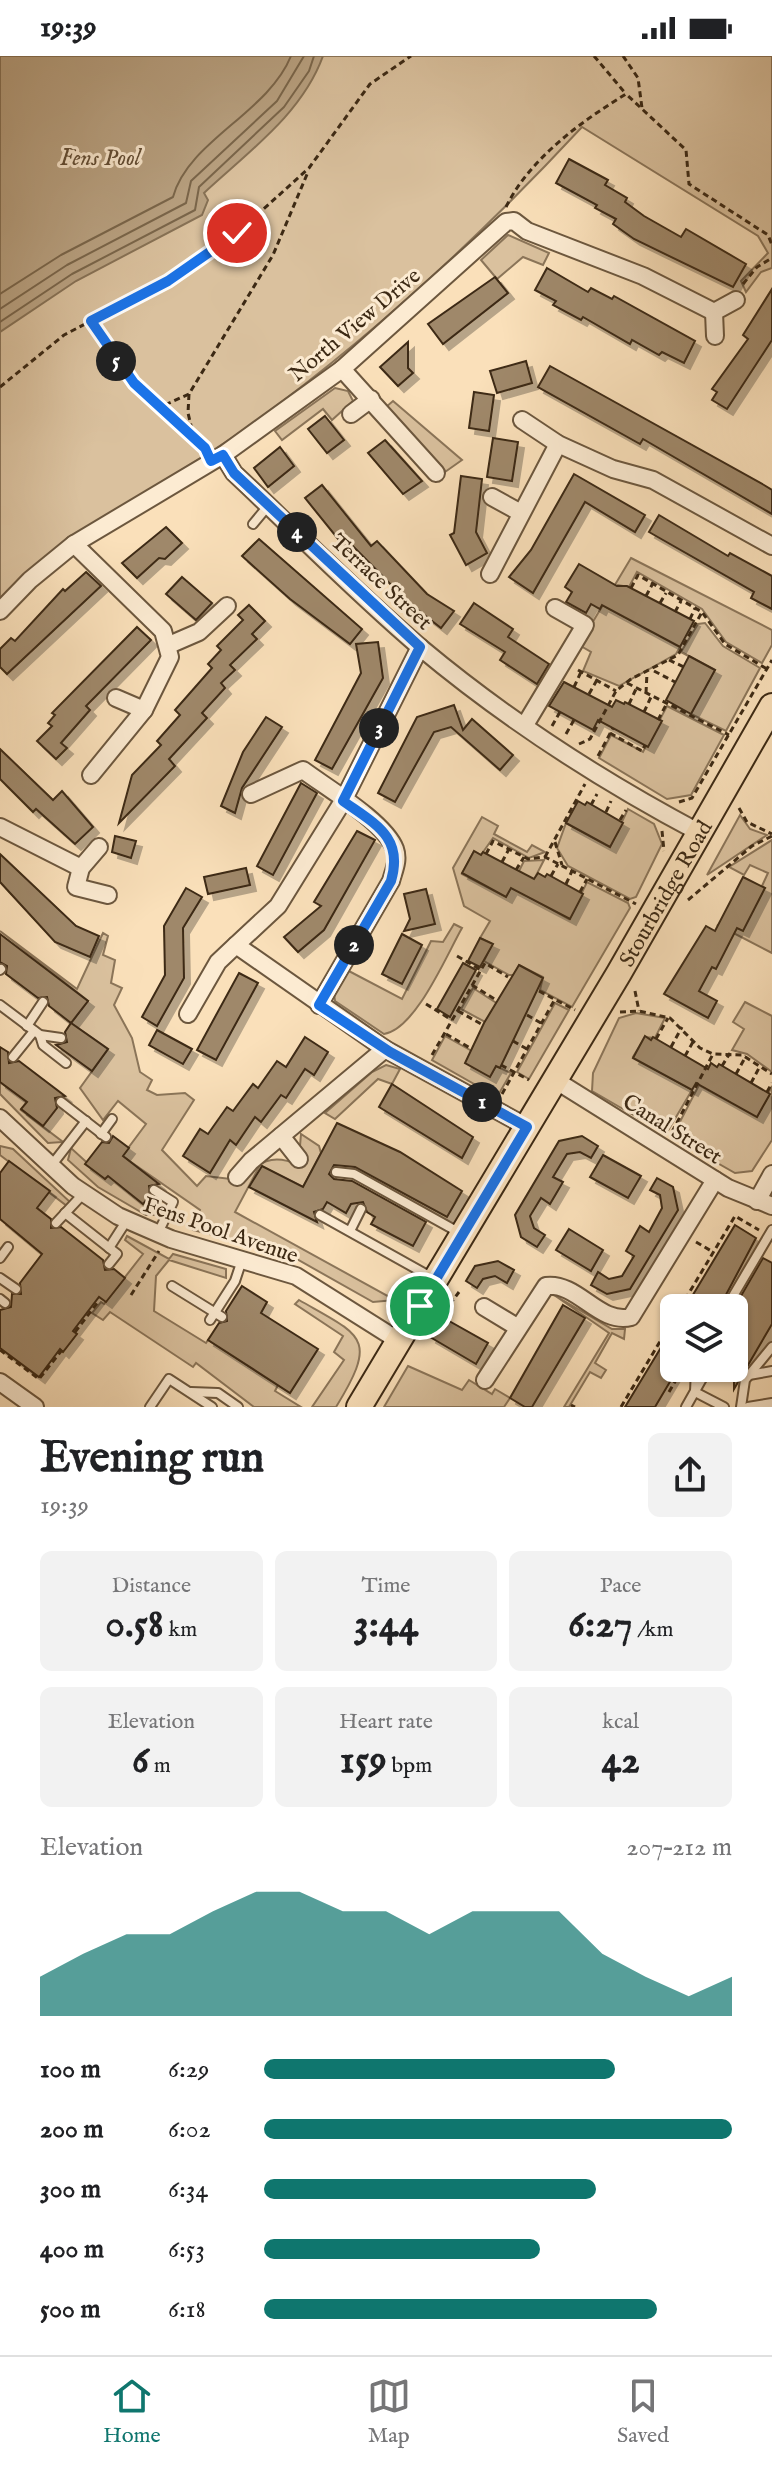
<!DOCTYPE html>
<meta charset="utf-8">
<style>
:root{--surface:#fff;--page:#f2f2f2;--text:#202124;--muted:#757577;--line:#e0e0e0;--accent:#0f766e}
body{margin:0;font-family:"IM FELL English",serif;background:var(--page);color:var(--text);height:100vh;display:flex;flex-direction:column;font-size:30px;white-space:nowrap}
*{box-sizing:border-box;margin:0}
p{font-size:26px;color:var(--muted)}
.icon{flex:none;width:44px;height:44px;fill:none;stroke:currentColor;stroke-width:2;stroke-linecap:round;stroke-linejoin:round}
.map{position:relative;height:1351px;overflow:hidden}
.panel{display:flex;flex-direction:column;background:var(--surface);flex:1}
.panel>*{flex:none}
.tools{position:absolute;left:660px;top:1238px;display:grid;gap:16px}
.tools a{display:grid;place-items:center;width:88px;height:88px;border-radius:12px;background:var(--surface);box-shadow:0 2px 6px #0004;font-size:40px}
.pin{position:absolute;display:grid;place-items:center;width:68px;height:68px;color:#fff;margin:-34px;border:4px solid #fff;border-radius:50%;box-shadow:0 2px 8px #0007}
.km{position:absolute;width:40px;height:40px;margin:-20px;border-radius:50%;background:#222;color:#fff;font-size:22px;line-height:40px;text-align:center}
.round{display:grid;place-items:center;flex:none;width:84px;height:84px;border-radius:12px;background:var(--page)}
.headline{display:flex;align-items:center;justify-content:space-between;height:136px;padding:0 40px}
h1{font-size:44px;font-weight:700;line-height:60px}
.metrics{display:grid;grid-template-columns:repeat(3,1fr);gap:12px;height:136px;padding:8px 40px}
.metrics div{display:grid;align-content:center;border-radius:12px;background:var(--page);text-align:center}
.metrics b{font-size:40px;font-weight:700}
.metrics small{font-size:22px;font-weight:400}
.metrics p{font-size:22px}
.chart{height:224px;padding:16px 40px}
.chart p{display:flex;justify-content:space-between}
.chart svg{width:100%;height:144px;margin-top:8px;fill:var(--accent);opacity:.7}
ul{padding:0 40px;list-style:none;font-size:26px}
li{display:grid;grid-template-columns:128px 96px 1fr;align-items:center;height:60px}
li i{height:20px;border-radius:10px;background:var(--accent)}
.status{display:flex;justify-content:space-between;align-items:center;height:56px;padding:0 40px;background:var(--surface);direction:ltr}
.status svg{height:22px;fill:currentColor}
.tabs{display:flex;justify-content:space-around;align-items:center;height:112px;border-top:2px solid var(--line);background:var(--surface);font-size:22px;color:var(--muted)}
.tabs a{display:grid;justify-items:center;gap:4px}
.tabs .selected{color:var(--accent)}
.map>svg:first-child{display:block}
.green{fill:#dac19e;stroke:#8b7559;stroke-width:2}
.water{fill:#b9a282;stroke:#877256;stroke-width:2}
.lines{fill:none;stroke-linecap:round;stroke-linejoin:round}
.shore{stroke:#7a664b;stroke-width:2}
.building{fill:#9f886a;stroke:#3c2914;stroke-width:2;filter:url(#shadow)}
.lane-casing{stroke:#6c573e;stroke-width:12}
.street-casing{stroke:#6c573e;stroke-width:20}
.primary-casing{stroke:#3c2914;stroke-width:28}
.path{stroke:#3c2914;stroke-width:3;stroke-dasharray:6 4;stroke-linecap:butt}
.lane{stroke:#fcebd2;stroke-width:8}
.street{stroke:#fcebd2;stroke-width:16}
.primary{stroke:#fae0ba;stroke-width:24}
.route-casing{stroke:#fff;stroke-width:16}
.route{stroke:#1a73e8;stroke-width:10}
.labels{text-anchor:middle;stroke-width:6;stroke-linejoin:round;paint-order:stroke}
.street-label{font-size:22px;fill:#3c2914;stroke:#fcebd2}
.water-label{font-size:24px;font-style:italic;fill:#624d35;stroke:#fcebd2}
</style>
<div class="status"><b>19:39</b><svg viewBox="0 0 49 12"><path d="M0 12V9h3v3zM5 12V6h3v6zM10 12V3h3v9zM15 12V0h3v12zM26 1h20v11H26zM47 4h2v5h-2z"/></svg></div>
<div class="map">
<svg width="772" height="1351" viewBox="0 0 772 1351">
<defs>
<filter id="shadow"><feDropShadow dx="6" dy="6" stdDeviation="0" flood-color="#0004"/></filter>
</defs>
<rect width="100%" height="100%" fill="#fae0ba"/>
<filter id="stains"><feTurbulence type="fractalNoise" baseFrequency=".0025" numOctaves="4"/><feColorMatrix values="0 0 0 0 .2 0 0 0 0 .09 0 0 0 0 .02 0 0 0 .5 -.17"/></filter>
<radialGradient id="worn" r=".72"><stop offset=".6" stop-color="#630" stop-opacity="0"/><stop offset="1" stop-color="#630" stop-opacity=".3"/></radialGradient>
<g class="green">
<path d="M0,0H772V212L761,216L746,236L741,225L768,197L758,180L582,71C477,184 365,288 239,377C160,432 67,473 0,543Z"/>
<polygon points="508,179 549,197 543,209 523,201 497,223 481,204"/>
<polygon points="335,332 348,335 353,345 332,364 323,353 282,384 275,375"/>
<polygon points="393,345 462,404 445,416 386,351"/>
<polygon points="631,502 772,574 772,589 762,607 726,586 702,553 637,516 629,531 618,529 606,551 680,591 676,598 619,630 583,615 591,596 579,589"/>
<polygon points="705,567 723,590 760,612 726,675 691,658 715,614 681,596 698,568"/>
<polygon points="667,650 724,679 691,739 667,743 599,702 611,679 643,696"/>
<polygon points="628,753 654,768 662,788 636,841 630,843 568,810 557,792 566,767 610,791"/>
<polygon points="740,759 750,773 767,779 707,819"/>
<polygon points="482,761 498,770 494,778 527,796 532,789 545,796 529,802 493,782 481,799 474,795 462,818 506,841 524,805 544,804 526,839 569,863 587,826 628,847 630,852 572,951 540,934 543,921 519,909 514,919 509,919 484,905 492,888 480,882 490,865 464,850 453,812"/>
<polygon points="772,784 772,897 718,869 765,832 762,830 768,817 750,809 744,819 729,811"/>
<path d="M454,868L462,872C447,898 416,973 384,978L335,945L334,938L345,913L402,943L431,885L443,886Z"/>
<path d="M0,875L77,933L103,877L108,880L103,899L115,904L111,927L122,932L114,949L132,982L140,1016L152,1024L147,1034L157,1039L185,1037L194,1044L162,1094L197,1130L206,1120L239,1124C258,1106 273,1097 298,1109L307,1101L300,1090L301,1078L319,1090L321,1097L303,1131L260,1109L235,1156L395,1244L373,1246L286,1197L193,1174L200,1154L128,1104L147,1143L162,1155L158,1159H146L98,1131L68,1104L71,1092L105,1123L146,1068L118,1045L103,1064L80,1032L108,993L71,967L88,945Z"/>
<polygon points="473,932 498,948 487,967 461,953"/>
<polygon points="745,946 772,960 772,1016 747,998 732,994 744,973 733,966"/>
<polygon points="555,947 569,954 529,1023 517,1016"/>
<polygon points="636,957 665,962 655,982 645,981 633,1001 692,1034 666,1078 592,1035 593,1017 619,962"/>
<polygon points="445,980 470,994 490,1020 496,1010 511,1017 497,1041 432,1004"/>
<polygon points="386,1009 400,1013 392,1028 378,1023 335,1063 325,1057 372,1016"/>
<polygon points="0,1026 27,1046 21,1054 63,1086 48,1087 0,1038"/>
<polygon points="699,1029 757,1061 772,1030 772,1084 752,1115 735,1117 672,1081"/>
<polygon points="0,1090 13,1093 70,1146 67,1150 0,1099"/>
<polygon points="127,1180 169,1203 173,1198 226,1213 226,1222 169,1204 156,1220 154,1255 206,1287 208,1284 278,1329 275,1335 301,1351 254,1351 196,1307 193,1311 110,1256 103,1264 92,1257 101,1246 104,1248 143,1198 125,1184"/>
<polygon points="554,1239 612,1273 625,1273 624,1283 612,1277 595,1307 606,1314 601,1322 590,1316 569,1351 564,1351 609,1277"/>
<path d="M299,1244C362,1280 379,1281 336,1351H312L344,1304L334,1296L343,1280L295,1248Z"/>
<polygon points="408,1310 462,1334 469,1324 492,1338 495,1333 510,1342 504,1351 384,1351"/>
</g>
<path class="water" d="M0,0H323C302,58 248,96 204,137L208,144L202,159L76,225L0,276Z"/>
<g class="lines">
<g class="shore">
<path d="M0,238L61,199L173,141C188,85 268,57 291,0"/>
<polyline points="0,253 67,209 186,147 191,125 277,45 304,0"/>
<polyline points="0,266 72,218 195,154 199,131 284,51 309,15 314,0"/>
</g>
</g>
<g class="building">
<polygon points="569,103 608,124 605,129 627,142 625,146 644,160 681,181 686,173 746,208 733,231 634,183 613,168 616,163 595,152 597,149 556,127"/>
<polygon points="547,212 588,236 591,232 612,243 614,240 695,285 684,307 662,296 659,299 632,284 630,288 583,261 581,264 553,249 556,245 535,234"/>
<polygon points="495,221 508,237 443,288 428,268"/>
<polygon points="772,233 772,284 727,353 712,344 717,336 712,333 748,283 743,279"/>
<polygon points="408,286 408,312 413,317 398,330 380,311"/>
<polygon points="526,305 532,327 497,337 490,315"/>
<polygon points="550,310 764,429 772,434 772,458 643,383 640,388 538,331"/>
<polygon points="474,336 494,339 489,375 469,372"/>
<polygon points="325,360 344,384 327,397 308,373"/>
<polygon points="493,382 518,386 512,425 487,421"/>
<polygon points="385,384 422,425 403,438 368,397"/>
<polygon points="280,391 294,410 268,431 254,412"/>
<polygon points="574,418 645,459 635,476 585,446 533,537 509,521 531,494"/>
<polygon points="461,420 482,423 476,476 487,497 466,509 450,479 454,477"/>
<polygon points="322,429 371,490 377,485 427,538 454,555 441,572 409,547 348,485 343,489 305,442"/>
<polygon points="659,459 728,500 730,497 772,520 772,553 751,542 754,536 649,476"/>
<polygon points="166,471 182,487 165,503 159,502 137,522 122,507"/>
<polygon points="259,483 362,573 350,588 290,543 242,500"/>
<polygon points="579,508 617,530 627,530 694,565 680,591 602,549 600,553 591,548 586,557 566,546 572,536 565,531"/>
<polygon points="86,516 101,530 7,618 0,611 0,593 11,582 15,585 63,533 65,535"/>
<polygon points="182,521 212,547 196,564 166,538"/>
<polygon points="474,547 513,573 508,581 549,608 537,628 500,604 505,596 460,568"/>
<polygon points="249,549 265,565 252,578 257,583 230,609 235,614 221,627 225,632 202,657 207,662 169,703 175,710 119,767 132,719 161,689 157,685 180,659 175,654 212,612 208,608 221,594 217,590 243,564 238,559"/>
<polygon points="137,571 151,584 86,650 90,654 61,687 67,692 56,703 37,685 52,670 48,667 55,659 52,657"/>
<polygon points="378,586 383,622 332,713 315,704 361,617 356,588"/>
<polygon points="689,600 715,614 691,658 666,644"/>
<polygon points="564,626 612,651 616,644 624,648 625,646 662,665 648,691 598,664 593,674 549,650"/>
<polygon points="454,649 463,674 472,663 513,699 500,714 451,671 434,676 395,746 378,737 417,661"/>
<polygon points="266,661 282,671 242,732 235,757 221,750 243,696"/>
<polygon points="0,693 53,744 62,735 93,771 75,788 36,753 33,756 0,723"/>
<polygon points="301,727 317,737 273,819 257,810"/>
<polygon points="578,745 585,749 587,746 623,767 610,791 566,767"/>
<polygon points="357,775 375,784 324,874 298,896 284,881 321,850 314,846"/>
<polygon points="115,780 136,785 131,802 112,796"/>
<polygon points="474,795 481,799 483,796 534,823 538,817 545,821 547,818 583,838 570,863 511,832 506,841 462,817"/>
<polygon points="0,798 76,870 99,880 90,901 55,886 0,826"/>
<polygon points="246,812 250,829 208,838 204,821"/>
<polygon points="743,821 765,832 743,875 737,872 716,913 712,911 699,935 717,945 708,962 664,938 706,870 715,875"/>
<polygon points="186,832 202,841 183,872 184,922 157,970 142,961 165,919 164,870"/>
<polygon points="426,833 435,868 404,875 410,863 404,838"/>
<polygon points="0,878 88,945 71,967 49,950 47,941 38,942 6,918 7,910 0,906"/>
<polygon points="402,878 422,889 402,928 382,918"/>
<polygon points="480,882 493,888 480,911 468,905"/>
<polygon points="463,907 476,914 450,961 437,953"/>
<polygon points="519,909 543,922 500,1012 496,1010 490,1021 465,1007 484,967"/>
<polygon points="239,917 258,927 216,1004 197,994"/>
<polygon points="71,967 108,993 92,1015 56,989 67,986 65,976"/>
<polygon points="157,974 192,993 183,1008 149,989"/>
<polygon points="645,980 651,984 653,981 708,1013 711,1007 717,1011 719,1008 770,1038 757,1061 696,1027 692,1034 633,1002"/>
<polygon points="305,981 328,996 314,1019 305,1013 286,1042 281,1039 261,1066 255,1061 236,1089 230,1084 210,1117 183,1100 200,1073 208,1078 227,1051 233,1055 253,1028 258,1032 277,1005 286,1011"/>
<polygon points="0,991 8,996 9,1007 19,1005 65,1040 55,1042 57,1052 43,1070 21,1053 27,1046 0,1026"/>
<polygon points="392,1028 473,1081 462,1102 379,1051"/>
<polygon points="337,1067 400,1096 462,1135 447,1161 355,1111 334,1109 329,1118 334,1123 352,1125 426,1166 413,1190 371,1168 375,1161 367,1156 363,1146 351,1148 346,1157 327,1146 323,1153 314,1156 317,1166 249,1131 262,1110 303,1131"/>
<polygon points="113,1080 129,1092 123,1100 159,1128 149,1130 150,1139 143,1148 108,1120 105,1123 85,1108 102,1086 109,1087"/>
<polygon points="582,1080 598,1090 591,1102 580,1096 567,1098 553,1121 563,1126 550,1148 541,1142 530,1160 534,1172 545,1179 537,1191 521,1181 515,1159 559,1085"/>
<polygon points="603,1099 641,1120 628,1142 590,1121"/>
<polygon points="9,1105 50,1135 37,1152 51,1163 51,1172 61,1171 103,1204 105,1214 114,1213 125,1222 106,1246 99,1241 73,1275 77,1278 63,1296 60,1293 39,1321 0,1292 0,1254 11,1251 12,1238 21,1238 20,1227 42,1198 0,1163 0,1117"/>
<polygon points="657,1122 673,1131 678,1154 630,1233 607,1238 591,1229 598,1216 609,1223 622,1220 634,1200 626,1195 640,1170 649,1176 662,1152 660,1139 650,1134"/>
<polygon points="735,1169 756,1182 719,1252 685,1252"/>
<polygon points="569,1173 603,1194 591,1215 556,1194"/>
<polygon points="763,1202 772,1207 772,1268 734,1333 734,1252"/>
<polygon points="498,1205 514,1214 507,1227 495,1220 483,1223 477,1232 466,1225 475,1210"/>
<polygon points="242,1230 267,1246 261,1257 318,1293 290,1337 208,1284 219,1267 227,1265 226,1255"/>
<polygon points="563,1249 585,1262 532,1351 525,1351 510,1342"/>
<polygon points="442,1261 488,1287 476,1308 430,1281"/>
<polygon points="674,1270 674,1319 655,1351 625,1351"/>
</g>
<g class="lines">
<defs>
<g id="lane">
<polyline points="253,468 268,450"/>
<polyline points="0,914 1,913"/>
<polyline points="0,949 40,979 61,982"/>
<polyline points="27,970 43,946"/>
<polyline points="40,979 43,989 66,1007"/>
<polyline points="13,1001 34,975"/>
<polyline points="61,1046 106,1081"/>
<polyline points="101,1078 112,1063"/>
<polyline points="51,1110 86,1065"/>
<polyline points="336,1116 354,1118 460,1177"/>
<polyline points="154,1134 173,1146 158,1177"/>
<polyline points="65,1157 117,1198 109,1208"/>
<polyline points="320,1159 431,1221"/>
<polyline points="56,1167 84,1137"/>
<polyline points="350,1175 361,1153"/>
<polyline points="109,1192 127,1164"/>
<polyline points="0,1202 8,1191"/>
<polyline points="0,1222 16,1233"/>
<polyline points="172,1230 222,1261"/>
<polyline points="0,1243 5,1247"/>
<polyline points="726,1252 772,1174"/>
<polyline points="210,1264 235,1225 242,1204"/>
<polyline points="696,1312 695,1336 724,1351"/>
<polyline points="749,1319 772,1315"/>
<polyline points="191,1336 218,1337 238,1351"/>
<polyline points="150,1351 169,1323 212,1351"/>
<polyline points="686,1351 708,1312"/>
<polyline points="741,1351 745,1324 772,1291"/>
<polyline points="748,1351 772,1347"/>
</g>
<g id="street">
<polyline points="715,280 714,256 736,244"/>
<polyline points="342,313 436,417"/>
<polyline points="351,358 371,343"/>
<polyline points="522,364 558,388 613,413 653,424 772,490"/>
<path d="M223,399L234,417C296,475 356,537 421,592C506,663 602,725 700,777"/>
<polyline points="492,441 521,457"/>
<polyline points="74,488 163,575 170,601 144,654 91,719"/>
<polyline points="490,518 558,388"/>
<polyline points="0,555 30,524 74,488 223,399 342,313 506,166 514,165 527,175 643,220 714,256"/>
<polyline points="169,589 199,576 227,550"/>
<polyline points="420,591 343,745 278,850 236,889 385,993 527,1071"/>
<polyline points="116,642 144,654"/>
<polyline points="525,669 585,569 555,552"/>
<path d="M251,738L303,714C327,732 385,766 395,793C399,804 394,814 391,825L319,949"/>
<polyline points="0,771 81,812"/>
<polyline points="99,791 81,812 76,831 108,839"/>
<polyline points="188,958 218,906 236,889"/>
<polyline points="555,1024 728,1132 772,1150"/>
<polyline points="0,1062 73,1130 118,1160 171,1183 296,1220 399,1285"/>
<polyline points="281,1080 299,1103"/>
<polyline points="237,1121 251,1105 385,993"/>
<polyline points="757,1145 772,1118"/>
<polyline points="484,1251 517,1271"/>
<path d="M485,1324L546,1230C578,1226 599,1269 631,1261L715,1124"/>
<polyline points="0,1326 35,1351"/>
</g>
<g id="primary">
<path id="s1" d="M359,1351L619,917L772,650"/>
</g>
</defs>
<use href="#lane" class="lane-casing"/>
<use href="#street" class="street-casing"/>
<use href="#primary" class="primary-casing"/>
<g class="path">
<polyline points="594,0 626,38"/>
<polyline points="623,0 638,22 642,52"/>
<path d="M506,151C530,102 582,65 626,38L686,94L689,128L768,179L772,189"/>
<polyline points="743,228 757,211 772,202"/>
<polyline points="91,265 134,327 205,393"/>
<polyline points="0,331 64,279 168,225 237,177 309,112 370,28 411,0"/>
<polyline points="189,338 188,357 194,382"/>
<polyline points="155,348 167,348 189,338 273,199 308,116"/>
<polyline points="631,532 638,519 702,556 725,588 767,613"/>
<polyline points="646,540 653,527"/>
<polyline points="660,547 666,537"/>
<polyline points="675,556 681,545"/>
<polyline points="690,563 695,552"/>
<polyline points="669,604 684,611"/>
<polyline points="578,614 616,635"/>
<polyline points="654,615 675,626"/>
<polyline points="627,627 729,679"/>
<polyline points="574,631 581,616"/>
<polyline points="646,637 647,617"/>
<polyline points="589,638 597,624"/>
<polyline points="629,648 636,633"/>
<polyline points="644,656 651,641"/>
<polyline points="658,664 667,647"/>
<polyline points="552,670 560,656"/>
<polyline points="610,677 642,695 645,689"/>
<polyline points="566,678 574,664"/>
<polyline points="579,688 590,683 616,635 631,623 678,599 702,556"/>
<polyline points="598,700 613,672"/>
<polyline points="679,746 692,742 772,604"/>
<polyline points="591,749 597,738"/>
<polyline points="739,752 747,766 772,778"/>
<polyline points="606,756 611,745"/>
<polyline points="620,764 626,754"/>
<polyline points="662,775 664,795"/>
<polyline points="555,786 562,809"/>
<polyline points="486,798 493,785 528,803 545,801 636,848"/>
<polyline points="545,801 585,728"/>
<polyline points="502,806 509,793"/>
<polyline points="516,814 524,801"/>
<polyline points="551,820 558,808"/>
<polyline points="566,828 572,815"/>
<polyline points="580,836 587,823"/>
<polyline points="688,844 752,790 772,780"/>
<polyline points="457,900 481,914"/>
<polyline points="472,929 496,944"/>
<polyline points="539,935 575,954"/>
<polyline points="635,935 639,955"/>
<polyline points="426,948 452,964"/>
<polyline points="458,955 483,969"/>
<polyline points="620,956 639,955 670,962 700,992 713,998 742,999 772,1018"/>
<polyline points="527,959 541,967"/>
<polyline points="446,978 470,992"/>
<polyline points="656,983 668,962"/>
<polyline points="513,985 527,993"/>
<polyline points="671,991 682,971"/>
<polyline points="432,999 485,907 508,921"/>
<polyline points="685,1000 693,986"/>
<polyline points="501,1009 529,1024"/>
<polyline points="722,1010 730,997"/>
<polyline points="736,1018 746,1000"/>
<polyline points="751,1027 759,1012"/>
<polyline points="767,1036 772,1027"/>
<polyline points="502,1038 555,943"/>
<polyline points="672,1076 713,998"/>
<polyline points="696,1186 713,1196"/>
<polyline points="131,1239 159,1195"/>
<polyline points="448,1242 453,1244 459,1236"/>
<polyline points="680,1252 735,1160 759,1174"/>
<polyline points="75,1276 98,1246"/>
<polyline points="0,1294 39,1323 62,1294"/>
<polyline points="669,1336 683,1312"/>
<polyline points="571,1349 575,1351"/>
<polyline points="621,1351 674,1262"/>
</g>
<use href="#lane" class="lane"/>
<use href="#street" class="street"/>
<use href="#primary" class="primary"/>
</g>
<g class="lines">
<defs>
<path id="route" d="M237,177L168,225L91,265L134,327L205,392L211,405L223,399L234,417L420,591L343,745C375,768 404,781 391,825L319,949L390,996L527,1071L420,1250"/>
</defs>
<use href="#route" class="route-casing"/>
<use href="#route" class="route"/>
</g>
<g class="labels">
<g class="street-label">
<text transform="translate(354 268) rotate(-40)" y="8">North View Drive</text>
<text transform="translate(382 525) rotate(43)" y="8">Terrace Street</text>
<text dy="8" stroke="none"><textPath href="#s1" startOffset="598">Stourbridge Road</textPath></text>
<text transform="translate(673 1072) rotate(32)" y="8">Canal Street</text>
<text transform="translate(221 1173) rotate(19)" y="8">Fens Pool Avenue</text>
</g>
<g class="water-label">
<text x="100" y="109">Fens Pool</text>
</g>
</g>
<rect width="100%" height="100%" filter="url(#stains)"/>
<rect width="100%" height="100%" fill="url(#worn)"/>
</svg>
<div class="tools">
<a><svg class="icon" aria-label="layers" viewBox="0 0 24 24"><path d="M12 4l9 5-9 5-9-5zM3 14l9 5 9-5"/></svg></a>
</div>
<div class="pin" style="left:420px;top:1250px;background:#1e9e55"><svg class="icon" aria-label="arrive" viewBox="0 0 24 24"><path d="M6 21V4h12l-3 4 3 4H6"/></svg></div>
<div class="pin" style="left:237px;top:177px;background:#d93025"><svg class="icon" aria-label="check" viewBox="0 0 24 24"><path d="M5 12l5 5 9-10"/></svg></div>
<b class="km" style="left:482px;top:1046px">1</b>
<b class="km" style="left:354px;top:889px">2</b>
<b class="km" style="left:379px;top:672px">3</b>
<b class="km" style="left:297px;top:476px">4</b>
<b class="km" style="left:116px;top:305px">5</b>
</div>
<section class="panel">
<div class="headline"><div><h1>Evening run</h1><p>19:39</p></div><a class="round"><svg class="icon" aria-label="share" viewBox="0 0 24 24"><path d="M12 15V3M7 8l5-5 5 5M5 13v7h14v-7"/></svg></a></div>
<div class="metrics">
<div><p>Distance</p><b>0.58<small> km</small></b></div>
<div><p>Time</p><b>3:44</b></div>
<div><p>Pace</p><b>6:27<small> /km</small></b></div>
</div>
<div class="metrics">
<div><p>Elevation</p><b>6<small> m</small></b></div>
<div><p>Heart rate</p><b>159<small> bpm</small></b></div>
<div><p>kcal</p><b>42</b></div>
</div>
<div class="chart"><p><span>Elevation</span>207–212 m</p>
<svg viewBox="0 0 160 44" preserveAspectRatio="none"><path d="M0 44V32L10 25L20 19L30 19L40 12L50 6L60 6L70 12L80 12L90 19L100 12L110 12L120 12L130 25L140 32L150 38L160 32V44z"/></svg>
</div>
<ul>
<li><b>100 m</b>6:29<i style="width:75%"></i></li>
<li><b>200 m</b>6:02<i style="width:100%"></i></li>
<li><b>300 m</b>6:34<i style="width:71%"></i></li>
<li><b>400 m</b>6:53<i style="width:59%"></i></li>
<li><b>500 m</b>6:18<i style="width:84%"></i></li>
</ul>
</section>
<nav class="tabs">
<a class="selected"><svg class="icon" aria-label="home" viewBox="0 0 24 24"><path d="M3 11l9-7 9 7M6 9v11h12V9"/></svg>Home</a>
<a><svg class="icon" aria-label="map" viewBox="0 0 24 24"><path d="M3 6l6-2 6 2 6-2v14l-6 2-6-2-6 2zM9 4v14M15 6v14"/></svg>Map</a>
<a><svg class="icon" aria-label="saved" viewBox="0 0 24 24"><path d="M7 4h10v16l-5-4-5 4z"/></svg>Saved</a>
</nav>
